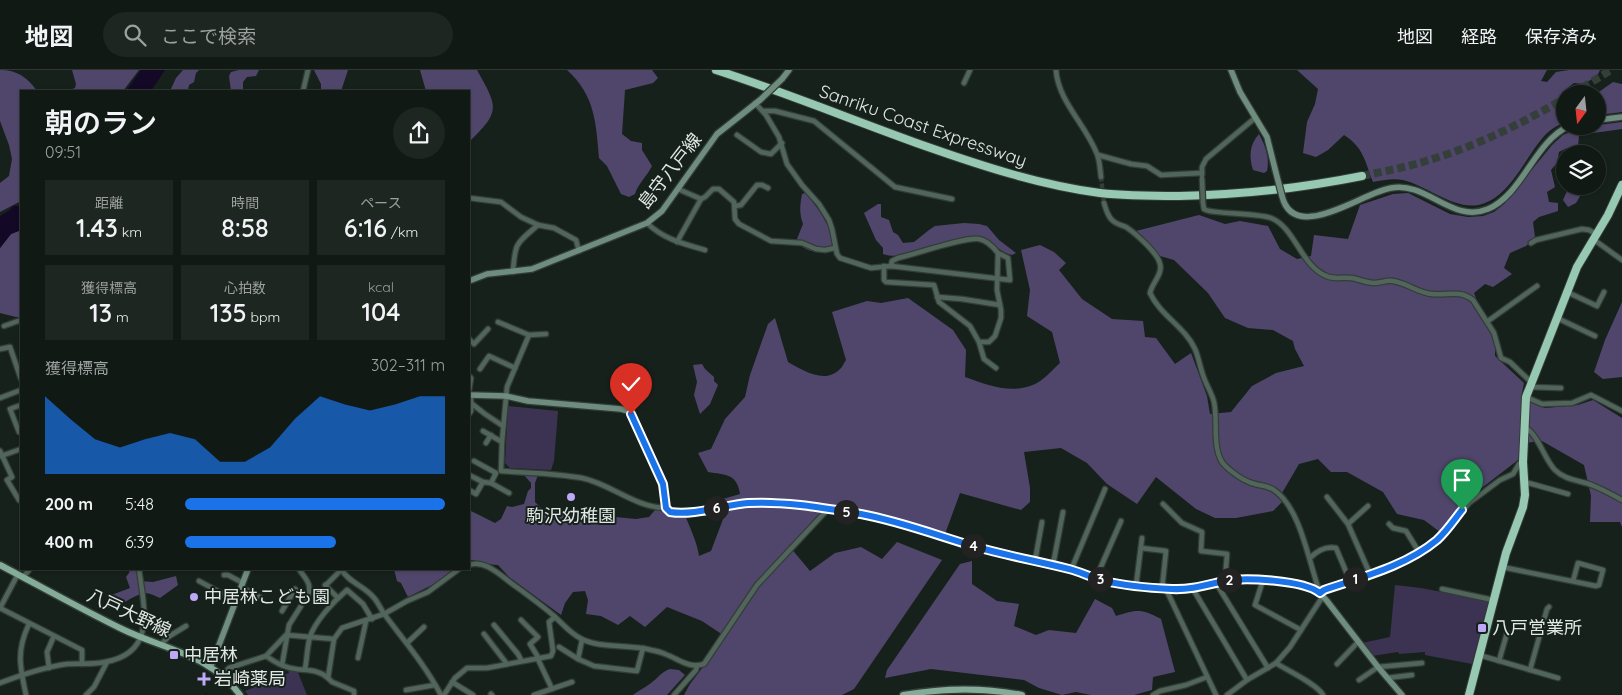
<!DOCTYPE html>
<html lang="ja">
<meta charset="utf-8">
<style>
:root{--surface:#111915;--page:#1e2622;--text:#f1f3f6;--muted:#9ca0a0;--line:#303834;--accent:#1a73e8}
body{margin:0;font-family:Quicksand,"Noto Sans JP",sans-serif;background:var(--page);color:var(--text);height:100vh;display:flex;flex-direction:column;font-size:19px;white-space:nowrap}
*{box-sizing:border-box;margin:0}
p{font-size:16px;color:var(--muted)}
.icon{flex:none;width:28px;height:28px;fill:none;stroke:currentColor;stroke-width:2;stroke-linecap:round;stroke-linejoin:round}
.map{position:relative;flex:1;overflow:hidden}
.drawer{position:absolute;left:20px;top:20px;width:450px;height:480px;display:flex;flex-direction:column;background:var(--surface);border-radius:0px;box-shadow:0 1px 4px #0004,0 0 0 1px var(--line)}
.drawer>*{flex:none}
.needle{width:32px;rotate:195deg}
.fabs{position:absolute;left:1556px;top:15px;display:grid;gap:10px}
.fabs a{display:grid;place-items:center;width:50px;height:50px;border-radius:50%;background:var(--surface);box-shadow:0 1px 4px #0004,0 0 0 1px var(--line);font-size:25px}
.pin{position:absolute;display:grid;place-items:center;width:42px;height:42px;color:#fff;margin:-51px -21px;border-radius:50% 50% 50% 0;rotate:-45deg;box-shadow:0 0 5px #0007}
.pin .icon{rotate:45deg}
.km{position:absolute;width:25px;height:25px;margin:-12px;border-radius:50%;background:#222;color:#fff;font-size:14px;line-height:25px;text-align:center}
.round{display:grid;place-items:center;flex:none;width:52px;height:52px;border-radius:26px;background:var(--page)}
.overview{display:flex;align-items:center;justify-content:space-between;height:85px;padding:0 25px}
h1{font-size:28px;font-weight:600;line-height:38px}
.figures{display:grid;grid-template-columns:repeat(3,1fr);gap:8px;height:85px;padding:5px 25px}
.figures div{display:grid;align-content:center;border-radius:0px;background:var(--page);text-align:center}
.figures b{font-size:25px;font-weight:600}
.figures small{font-size:14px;font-weight:400}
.figures p{font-size:14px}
.chart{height:140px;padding:10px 25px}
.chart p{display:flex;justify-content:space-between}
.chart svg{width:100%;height:90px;margin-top:5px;fill:var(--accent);opacity:.7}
ul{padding:0 25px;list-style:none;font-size:16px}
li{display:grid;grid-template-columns:80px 60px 1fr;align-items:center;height:38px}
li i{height:12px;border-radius:6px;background:var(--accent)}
header{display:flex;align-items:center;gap:30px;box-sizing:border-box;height:70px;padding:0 25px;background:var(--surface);border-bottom:1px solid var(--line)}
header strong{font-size:24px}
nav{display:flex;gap:28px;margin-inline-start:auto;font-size:18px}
.search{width:350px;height:45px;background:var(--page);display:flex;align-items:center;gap:12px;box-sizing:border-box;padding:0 18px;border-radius:28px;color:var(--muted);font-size:19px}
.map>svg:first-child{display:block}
.green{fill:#3b3351}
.forest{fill:#50466b}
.water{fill:#130826}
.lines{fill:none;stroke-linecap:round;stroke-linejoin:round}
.stream{stroke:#130826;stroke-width:1}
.street-tunnel{stroke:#353f3a;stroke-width:4.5;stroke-dasharray:4.5 2;stroke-linecap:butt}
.highway-tunnel{stroke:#353f3a;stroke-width:8;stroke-dasharray:8 4;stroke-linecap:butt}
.street-casing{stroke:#333d38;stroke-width:7}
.secondary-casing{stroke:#333d38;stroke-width:8}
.primary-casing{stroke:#333d38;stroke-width:9}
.highway-casing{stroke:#333d38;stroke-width:10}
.street{stroke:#51655b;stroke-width:4.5}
.secondary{stroke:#6e8d7e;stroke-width:5.5}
.primary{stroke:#84ac99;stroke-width:6}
.highway{stroke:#97c8b1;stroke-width:8}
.street-bridge-casing{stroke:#333d38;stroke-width:7;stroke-linecap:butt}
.secondary-bridge-casing{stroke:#333d38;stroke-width:8;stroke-linecap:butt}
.street-bridge{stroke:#51655b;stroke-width:4.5}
.secondary-bridge{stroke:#6e8d7e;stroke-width:5.5}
.route-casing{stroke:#fff;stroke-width:10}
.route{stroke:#1a73e8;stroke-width:6}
.poi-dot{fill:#bda9f5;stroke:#17211c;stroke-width:2}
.labels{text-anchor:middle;stroke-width:4;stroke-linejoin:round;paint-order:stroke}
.street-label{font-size:18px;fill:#e1e8e5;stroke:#17211c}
.poi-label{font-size:18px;fill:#e1e8e5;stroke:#17211c;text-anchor:start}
</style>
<header>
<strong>地図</strong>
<div class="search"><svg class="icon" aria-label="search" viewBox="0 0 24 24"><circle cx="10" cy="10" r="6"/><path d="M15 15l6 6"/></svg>ここで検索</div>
<nav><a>地図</a><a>経路</a><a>保存済み</a></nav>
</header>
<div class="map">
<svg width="1622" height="625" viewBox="0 0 1622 625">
<rect width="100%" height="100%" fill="#17211c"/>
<g class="green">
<polygon points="508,336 558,341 554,391 551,400 510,398 505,393"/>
<polygon points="1395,515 1421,518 1489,531 1472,594 1425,585 1425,582 1399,584 1398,582 1372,586 1362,573 1390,567"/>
<polygon points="288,600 297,600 307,625 248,625 245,621 289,603"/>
</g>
<g class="forest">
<path d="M0,0C17,0 27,7 37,21H21V131L0,142V113L9,106L12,89L9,75L0,51Z"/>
<polygon points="72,0 139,0 123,21 67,21 75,18 76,14"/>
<polygon points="183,0 199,0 196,3 194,12 189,15 188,20 189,21 170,21 176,8"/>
<polygon points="239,0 259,0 256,6 247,7 243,12 243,19 245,21 231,21 229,6 231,2"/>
<polygon points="314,0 348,0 341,21 321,21 321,14"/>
<path d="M420,0H477C498,38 501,41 469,72V21H426Z"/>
<path d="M567,0H652L658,8L653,13L625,20L622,64L631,71L642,73V80L652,96C647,106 638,114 635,124L629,127L621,124L607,96L599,88C596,53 595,25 567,0Z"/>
<path d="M1297,0H1547L1541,11L1547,12L1556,2L1569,0H1600L1597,6L1584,14L1574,13L1562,22L1565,37V52C1558,55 1551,59 1546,64C1526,85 1512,125 1482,134C1456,142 1428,116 1403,110C1394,108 1382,110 1373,112C1365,91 1363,77 1344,65L1328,80L1316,87L1303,83L1307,52L1315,34L1318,19Z"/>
<polygon points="1613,12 1622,14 1622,42 1598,45 1598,24 1596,24"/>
<path d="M1622,52V59L1579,65L1578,78L1573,82L1567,78L1559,82L1557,93L1551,100L1555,117L1547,122L1549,132L1558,133V141L1539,147L1533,152L1535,167L1526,176L1510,183L1504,198L1512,204L1493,217L1485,214L1474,223L1479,236L1495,260V286L1524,313L1521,328L1545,338L1578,335L1593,330L1622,348V457L1620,452H1590L1591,426L1584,395L1542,371L1523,373L1518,390L1461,434L1440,462L1424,450L1397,444L1383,422L1347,402H1331L1318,389L1299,394L1282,423V432L1273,441L1236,448H1215L1196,439L1156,407L1137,434L1107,414L1087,393L1061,378L1024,382L1030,418V432L1021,440L960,423L945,464L885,444L828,434L790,477L810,501L835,483L861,477L882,489L897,472L942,490L854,619L842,625H684L690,614L726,567L702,551L667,537L645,557L630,546L618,555L601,546L586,544L588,530L585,521L573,522L565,533L561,545L509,507L498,495C487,495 479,490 469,490V440L495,453L501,449L507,436L512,437L524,434L528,421L531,418V413L523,404L538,405L535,413V432L543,440L636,449L649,447L655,440H663C669,448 676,446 685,445C690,458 697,472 699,486L711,481L725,444L723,429L740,424C737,403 725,405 708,402L698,383L711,379L725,349L745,327L750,305L768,254L775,248L788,292C802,300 824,314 839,300C842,298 844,293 846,290L832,242L867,231L881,233L908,228L953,260L966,280L965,307C988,315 1011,325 1035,314C1044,310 1052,300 1060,293L1052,262L1027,246L1030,220L1021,180L1040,175L1054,182L1066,193L1059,200L1082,229L1112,249L1143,251L1145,267L1156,268L1175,294L1191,283L1207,326L1210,344L1231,342L1252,316L1276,303L1304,296L1295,279L1293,271L1273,260L1248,258L1225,248L1208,223L1174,190L1160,186L1134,167L1136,161L1199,145L1225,154L1240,151L1268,156L1280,179L1297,189L1311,186L1314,165L1348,169L1360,135L1393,124L1408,123L1450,144L1468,147L1483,146L1494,142L1504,134L1552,75L1563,65L1582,57Z"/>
<path d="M1259,64C1265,75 1270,88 1267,101L1264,103L1253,100C1249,87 1249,75 1259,64Z"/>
<polygon points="1573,116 1586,116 1576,133 1568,137 1563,130 1567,121"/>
<path d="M805,123C817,136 837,163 832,181C818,183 803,183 797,169L803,154C799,143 800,135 802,124Z"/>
<path d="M878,134H881V147L889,150L893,162L898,165L903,173L914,172L929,160L935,156L964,153L979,154L987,156L999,170L1016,183L1012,185C998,182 989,167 978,167C950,166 909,193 883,184V178L876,170L864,143Z"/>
<polygon points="21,160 21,247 16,247 0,243 0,178 11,164"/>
<polygon points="1622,232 1622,307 1603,309 1594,302 1605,270"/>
<polygon points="702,294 705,299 714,307 714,311 718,315 710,334 700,344 694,325 697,312 693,295"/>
<path d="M972,491V514L997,531L1019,534L1014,556L1036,565L1049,560L1076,563L1095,529L1112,538L1116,546C1137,540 1140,538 1161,549L1175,602L1153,607L1152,620L1134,625H1091L1076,622L1062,625L1039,618L1024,610L931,599L885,608L887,600L960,494Z"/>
<path d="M130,499H137L139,511L153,512L176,506L178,515L160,528C156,526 149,523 145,523C131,525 120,539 108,538L107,533L109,526L130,518L126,507L129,503Z"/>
<polygon points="394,499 453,499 438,512 408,527 401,513 397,511"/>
<path d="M670,599L679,600L685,605L667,625H633C639,620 645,618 651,613C658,608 661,602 670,599Z"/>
</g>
<g class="water">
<polygon points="141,0 165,0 151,21 126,21"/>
<polygon points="21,134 21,160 11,164 0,178 0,146 10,140 13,136 19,136"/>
</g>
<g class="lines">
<polyline class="stream" points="205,625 207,623"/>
<polyline class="street-tunnel" points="1101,107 1104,133"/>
<g class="highway-tunnel">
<polyline points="1572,24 1611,0"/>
<path d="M1362,106C1385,101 1408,97 1429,90C1477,76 1523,53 1565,28"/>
</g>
<defs>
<g id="street">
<path d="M1056,0C1058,31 1086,55 1097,84C1100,91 1100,100 1101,107"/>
<polyline points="964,13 970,0"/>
<polyline points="303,21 308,0"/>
<polyline points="755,33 766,45 779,67 787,94 802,115 819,134 829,150 832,159 837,184 840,188 871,198 891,196 1010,210 1008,188 998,183"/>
<polyline points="763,41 775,41 814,51 895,117 952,129"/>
<polyline points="737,65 761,82 771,84 782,73"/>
<polyline points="1098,85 1131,94 1147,96 1161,105 1202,103"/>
<polyline points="1202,105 1202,97 1206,89 1255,48"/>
<polyline points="678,119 701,129 705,127 713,119 719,119 734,132 735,149 739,154 771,171 802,173 816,179 825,180 835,178"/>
<polyline points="469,128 501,132 521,147 538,155 554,158 576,170 579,181"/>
<path d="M1104,133C1106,139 1107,145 1112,150C1116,154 1121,155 1126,157C1135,163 1158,183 1160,194C1163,204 1152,213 1150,223C1160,245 1185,257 1195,279C1199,288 1200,298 1204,308C1207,316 1212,324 1214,332C1218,351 1212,375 1222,392C1227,399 1241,409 1249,412C1258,416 1267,415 1274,420C1301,438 1309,494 1320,523L1324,520L1370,504L1409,488L1419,482L1442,465L1469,433L1500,410L1513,404L1519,394L1523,392"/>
<path d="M1203,133L1204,139C1209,144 1257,143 1271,148C1296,158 1301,198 1329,207C1336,209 1344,207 1351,208C1359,209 1366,213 1374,213C1380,213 1386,210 1393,211C1407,213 1418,223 1432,224C1447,226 1459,219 1473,230L1494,263L1501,288L1510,292L1531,312"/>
<polyline points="735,136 741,135 757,115 762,115 768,118"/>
<path d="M647,153C663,169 684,174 705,180"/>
<polyline points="1593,169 1622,190"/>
<polyline points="677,172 701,129"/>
<polyline points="1531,173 1536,170 1582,159 1589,160 1596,164"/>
<path d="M884,196V210L886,212L934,215L939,232L970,256L979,272H989L995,266L1001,248V240L997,220L998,183C994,178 986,170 979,169C963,167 917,184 898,188L892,191L891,196"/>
<path d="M513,202C515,172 516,174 538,155"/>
<polyline points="1567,222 1597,236 1604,222"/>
<polyline points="937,227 962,229 1000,235"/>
<polyline points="1557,248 1595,266"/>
<polyline points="1488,251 1537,216"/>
<polyline points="498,252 529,265"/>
<polyline points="4,256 21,250"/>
<path d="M546,264L529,265L507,317L502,372L501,401C528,403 556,403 582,408C611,414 636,438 666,438"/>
<polyline points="469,269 474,274 488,259"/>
<polyline points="979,272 984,289 996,298"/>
<polyline points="0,279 10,277 21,309"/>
<polyline points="480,299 489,286 515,298"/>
<polyline points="469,306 471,308 469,321"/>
<polyline points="1529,317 1561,318"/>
<polyline points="1526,327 1542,334 1572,333 1591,325 1622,341"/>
<polyline points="0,328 21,320"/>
<polyline points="471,333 485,344 503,356"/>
<polyline points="21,335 10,339 19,362 21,361"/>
<polyline points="469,344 471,341 471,325"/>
<path d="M1524,357C1538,363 1544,389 1555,400C1566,411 1581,410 1594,416C1604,420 1613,425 1622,430"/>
<polyline points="483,361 502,372"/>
<polyline points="486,373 491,365"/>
<polyline points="0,381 12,407 7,410 19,430"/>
<polyline points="1,386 21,379"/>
<polyline points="474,391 496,403 491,413"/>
<polyline points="469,405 483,412 476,424 469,420"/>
<polyline points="483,412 491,413 509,423"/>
<polyline points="1525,412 1568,424"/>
<polyline points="1327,427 1348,454 1370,504"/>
<polyline points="1163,434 1182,453 1202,462 1201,481 1227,484 1225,511"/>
<polyline points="1348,454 1368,436"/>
<polyline points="1389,454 1393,458 1406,461 1419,482"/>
<polyline points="1141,478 1166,481 1162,519"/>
<path d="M1310,488C1317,481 1326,476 1336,478L1350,511"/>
<polyline points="1035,491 1042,452"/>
<path d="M469,495C486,488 505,510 518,518C530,527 543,536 554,546C563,554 570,563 580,568C599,579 628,574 651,580C656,581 661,582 665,584C679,589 689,599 704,594L757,515L828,439"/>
<polyline points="1053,495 1063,442"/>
<polyline points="1502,497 1596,516 1599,515 1603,500 1578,493 1573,511"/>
<path d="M341,499C350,514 364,515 375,529C379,534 381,540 385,545C405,572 425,595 441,625"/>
<polyline points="1071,500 1105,419"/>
<polyline points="224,505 228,505 243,513"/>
<polyline points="23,507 30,499"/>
<polyline points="1096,508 1121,451"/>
<polyline points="1263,510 1255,535 1301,560"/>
<polyline points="199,511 236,531"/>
<polyline points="1216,513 1268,598"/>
<polyline points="325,515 338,528"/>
<polyline points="326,515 341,500"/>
<polyline points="1136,516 1142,468"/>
<polyline points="241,517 261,528"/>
<polyline points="1166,519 1216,625"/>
<polyline points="1193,519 1247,610"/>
<polyline points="1442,519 1493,530"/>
<polyline points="0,538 82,580 82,594"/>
<polyline points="0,538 18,504"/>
<path d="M282,541L295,519L306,529C314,515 306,510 299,499"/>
<polyline points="521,550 538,567 530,574 538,587"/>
<polyline points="494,555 518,584 521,590"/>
<polyline points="484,564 507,594"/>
<polyline points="582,570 578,589 594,596 637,601 643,578"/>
<polyline points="407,573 424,557"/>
<polyline points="161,575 168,567 186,556"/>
<polyline points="559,577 578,589"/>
<polyline points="1479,585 1558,608"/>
<path d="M266,586C272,590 279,595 287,597C301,602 316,597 328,608"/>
<polyline points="537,587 552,619"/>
<polyline points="358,588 366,551"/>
<polyline points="1499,591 1507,563"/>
<path d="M1276,593C1288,601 1317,614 1323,625"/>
<polyline points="1337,594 1358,572"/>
<polyline points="282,595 289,555 301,536"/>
<polyline points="49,598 47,582 54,566"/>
<path d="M305,599C307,589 307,577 310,567C315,551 334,531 347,520L363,534L372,549"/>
<polyline points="1530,600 1547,539 1549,537"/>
<polyline points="222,605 229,598 266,586 286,565 334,569"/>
<polyline points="1387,608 1412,605"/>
<polyline points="1359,610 1378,597 1422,593"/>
<polyline points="452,612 473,625"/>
<path d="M0,613C21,605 44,597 67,594C79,593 92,595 105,592C157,583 144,538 139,499"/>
<polyline points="406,620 435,615"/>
<polyline points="491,624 492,625"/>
<path d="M26,625C20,597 16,581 29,554"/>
<polyline points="86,625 94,617 107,592"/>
<polyline points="354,625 354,621 332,612 328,608 334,569 342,558 384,544 407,531 428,522 459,499"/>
<polyline points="444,625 455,608 467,598 487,598 551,586 553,581 549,552 555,547"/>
<polyline points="534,625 572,612"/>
<polyline points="674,625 696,600 697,596"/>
<polyline points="1153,625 1160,621 1186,615 1207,607"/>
<polyline points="1227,625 1247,610 1276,593 1290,577 1323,526"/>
</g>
<g id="secondary">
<polyline points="1231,0 1240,22 1267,67 1275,99"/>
<polyline points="782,9 789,0"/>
<polyline points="1598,50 1622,47"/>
<path d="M1282,126C1294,175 1363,122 1391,118C1427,111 1452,154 1488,139C1523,124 1534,72 1569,56"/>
<polyline points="469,211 487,204 532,199 647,153 662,141 717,64 760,30"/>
<polyline points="469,325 506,326 528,331 621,339 628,341 634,348 663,414 666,438 670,442 687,442 747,434 774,432 828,439 883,449 975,477 1053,495 1116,513 1175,520 1193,519 1235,510 1263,510 1311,517 1320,523 1327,531 1378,597 1402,625"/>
<polyline points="211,596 248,499"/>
</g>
<g id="primary">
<path d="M0,495C40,516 81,539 122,559C163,579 212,585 240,625"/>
<path d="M903,625C943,618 983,617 1022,625"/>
</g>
<g id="highway">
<path d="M716,0C787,23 855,51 925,76C982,96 1040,115 1100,123C1126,126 1153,126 1179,126C1241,125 1302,118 1362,106"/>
<polyline points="1469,625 1506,483 1523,437 1525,425 1523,392 1526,327 1577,197 1608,145 1622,115"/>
</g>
</defs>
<use href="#street" class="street-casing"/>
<use href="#secondary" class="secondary-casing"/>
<use href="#primary" class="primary-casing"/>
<use href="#highway" class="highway-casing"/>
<use href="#street" class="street"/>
<use href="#secondary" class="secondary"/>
<use href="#primary" class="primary"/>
<use href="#highway" class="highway"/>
<defs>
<polyline id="street-bridge" points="1202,108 1203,133"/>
<g id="secondary-bridge">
<polyline points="760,30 782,9"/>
<polyline points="1275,99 1282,126"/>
</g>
</defs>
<use href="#street-bridge" class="street-bridge-casing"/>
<use href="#secondary-bridge" class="secondary-bridge-casing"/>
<use href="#street-bridge" class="street-bridge"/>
<use href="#secondary-bridge" class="secondary-bridge"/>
</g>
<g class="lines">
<defs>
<path id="route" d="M631,344L663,414L666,438L670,442C694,446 724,435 748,433C785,431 824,438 861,444C899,451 936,465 973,476C1004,485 1037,491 1069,499C1081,502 1092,508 1105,511C1126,516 1150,518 1172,519C1190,520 1206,515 1224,511C1245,507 1303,510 1320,523L1324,520C1362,507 1406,496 1437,470C1447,461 1454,450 1462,440"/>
</defs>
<use href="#route" class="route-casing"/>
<use href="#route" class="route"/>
</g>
<g class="poi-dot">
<circle cx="571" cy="427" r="5"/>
<circle cx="194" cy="527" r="5"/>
<rect x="1477" y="553" width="10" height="10" rx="2.5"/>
<rect x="169" y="580" width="10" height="10" rx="2.5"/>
<path d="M201.5 601.5h5v5h5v5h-5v5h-5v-5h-5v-5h5z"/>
</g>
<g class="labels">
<g class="street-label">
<text transform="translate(923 56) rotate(19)" y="6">Sanriku Coast Expressway</text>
<text transform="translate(670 101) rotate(-52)" y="6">島守八戸線</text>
<text transform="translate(129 543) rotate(25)" y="6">八戸大野線</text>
</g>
<g class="poi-label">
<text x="571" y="452" text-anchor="middle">駒沢幼稚園</text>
<text x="204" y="533">中居林こども園</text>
<text x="1492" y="564">八戸営業所</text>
<text x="184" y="591">中居林</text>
<text x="214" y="615">岩崎薬局</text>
</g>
</g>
</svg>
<div class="fabs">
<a><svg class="needle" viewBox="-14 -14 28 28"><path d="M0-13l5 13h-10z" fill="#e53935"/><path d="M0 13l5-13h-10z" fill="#9ca0a0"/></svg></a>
<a><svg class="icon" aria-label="layers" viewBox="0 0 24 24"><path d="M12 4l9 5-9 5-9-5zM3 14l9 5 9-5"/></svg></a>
</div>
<div class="pin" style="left:1462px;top:440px;background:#1e9e55"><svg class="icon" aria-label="arrive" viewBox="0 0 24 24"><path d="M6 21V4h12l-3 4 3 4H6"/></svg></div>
<div class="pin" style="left:631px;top:344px;background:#d93025"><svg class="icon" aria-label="check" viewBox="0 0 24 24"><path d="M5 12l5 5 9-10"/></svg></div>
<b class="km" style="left:1355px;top:509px">1</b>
<b class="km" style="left:1229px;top:510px">2</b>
<b class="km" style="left:1100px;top:509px">3</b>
<b class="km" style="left:973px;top:476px">4</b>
<b class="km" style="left:846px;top:442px">5</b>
<b class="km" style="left:716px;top:438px">6</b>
<section class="drawer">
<div class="overview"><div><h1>朝のラン</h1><p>09:51</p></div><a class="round"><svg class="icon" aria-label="share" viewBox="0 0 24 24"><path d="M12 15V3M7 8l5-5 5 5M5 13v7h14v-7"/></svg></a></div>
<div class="figures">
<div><p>距離</p><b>1.43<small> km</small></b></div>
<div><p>時間</p><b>8:58</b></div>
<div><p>ペース</p><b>6:16<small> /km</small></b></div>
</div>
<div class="figures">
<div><p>獲得標高</p><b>13<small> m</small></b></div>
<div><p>心拍数</p><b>135<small> bpm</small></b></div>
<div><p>kcal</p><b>104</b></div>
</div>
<div class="chart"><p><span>獲得標高</span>302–311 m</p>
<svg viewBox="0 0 160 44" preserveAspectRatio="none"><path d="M0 44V6L10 17L20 27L30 31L40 27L50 24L60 27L70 38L80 38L90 31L100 17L110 6L120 10L130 13L140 10L150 6L160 6V44z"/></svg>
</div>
<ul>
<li><b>200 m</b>5:48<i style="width:100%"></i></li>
<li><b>400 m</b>6:39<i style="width:58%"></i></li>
</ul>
</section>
</div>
